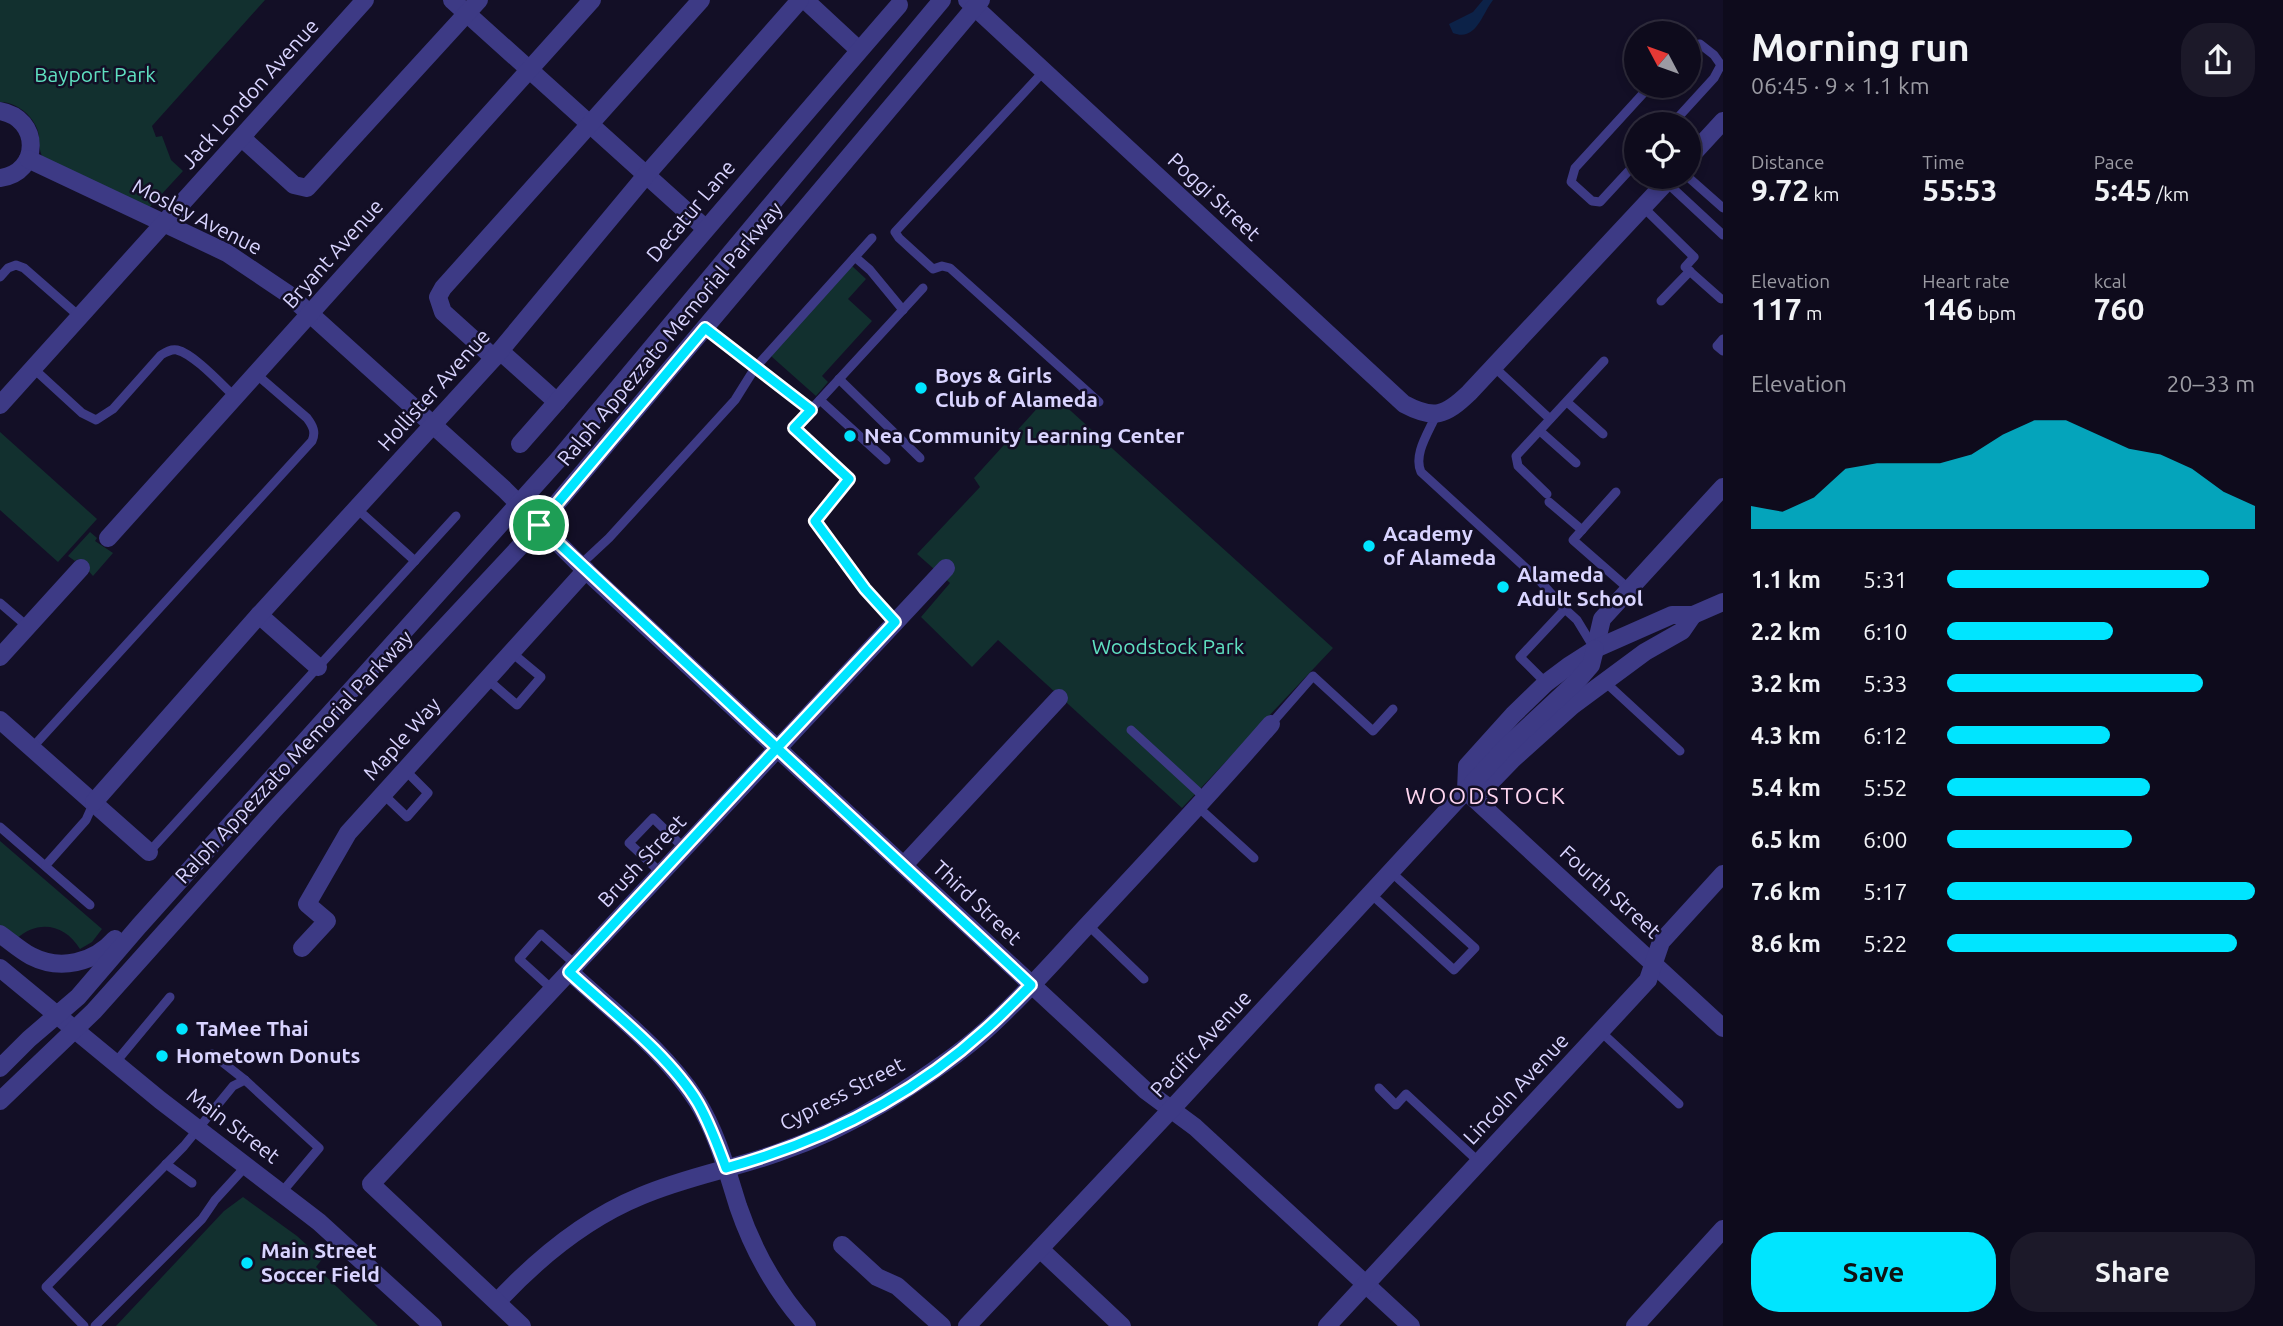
<!DOCTYPE html>
<meta charset="utf-8">
<style>
:root{--surface:#0e0b1c;--page:#1c1929;--text:#f1f3f6;--muted:#9b9ba3;--line:#2e2b3b;--accent:#00e5ff}
body{margin:0;font-family:Ubuntu,sans-serif;background:var(--page);color:var(--text);height:100vh;display:flex;flex-direction:column;font-size:26px;white-space:nowrap}
*{box-sizing:border-box;margin:0}
p{font-size:23px;color:var(--muted)}
.icon{flex:none;width:38px;height:38px;fill:none;stroke:currentColor;stroke-width:2;stroke-linecap:round;stroke-linejoin:round}
.map{position:relative;flex:1;overflow:hidden}
.drawer{display:flex;flex-direction:column;background:var(--surface);width:560px}
.drawer>*{flex:none}
.needle{width:46px;rotate:311deg}
.controls{position:absolute;left:1624px;top:21px;display:grid;gap:14px}
.controls a{display:grid;place-items:center;width:77px;height:77px;border-radius:50%;background:var(--surface);box-shadow:0 4px 10px #0003,0 0 0 2px var(--line);font-size:35px}
.pin{position:absolute;display:grid;place-items:center;width:60px;height:60px;color:#fff;margin:-30px;border:4px solid #fff;border-radius:50%;box-shadow:0 2px 7px #0007}
.round{display:grid;place-items:center;flex:none;width:74px;height:74px;border-radius:28px;background:var(--page)}
.headline{display:flex;align-items:center;justify-content:space-between;height:119px;padding:0 28px}
h1{font-size:38px;font-weight:600;line-height:52px}
.figures{display:grid;grid-template-columns:repeat(3,1fr);gap:10px;height:119px;padding:7px 28px}
.figures div{display:grid;align-content:center}
.figures b{font-size:30px;font-weight:600}
.figures small{font-size:19px;font-weight:400}
.figures p{font-size:19px}
.chart{height:196px;padding:14px 28px}
.chart p{display:flex;justify-content:space-between}
.chart svg{width:100%;height:126px;margin-top:7px;fill:var(--accent);opacity:.7}
.primary-button{display:flex;gap:14px;margin-top:auto;padding:14px 28px}
.primary-button a{flex:1;height:80px;border-radius:28px;background:var(--accent);color:#111;font-size:28px;font-weight:600;line-height:80px;text-align:center}
.primary-button a+a{background:var(--page);color:var(--text)}
ul{padding:0 28px;list-style:none;font-size:23px}
li{display:grid;grid-template-columns:112px 84px 1fr;align-items:center;height:52px}
li i{height:18px;border-radius:9px;background:var(--accent)}
main{display:flex;flex:1;min-height:0}
.map>svg:first-child{display:block}
.green{fill:#12302f}
.water{fill:#0c2248}
.lines{fill:none;stroke-linecap:round;stroke-linejoin:round}
.service{stroke:#3d3a85;stroke-width:9}
.minor{stroke:#3d3a85;stroke-width:18}
.tertiary{stroke:#3d3a85;stroke-width:18}
.route-casing{stroke:#fff;stroke-width:14}
.route{stroke:#00e5ff;stroke-width:9}
.poi-dot{fill:#00e5ff;stroke:#130f26;stroke-width:2.5}
.labels{text-anchor:middle;stroke-width:5;stroke-linejoin:round;paint-order:stroke}
.park-label{font-size:21px;fill:#5fe0c0;stroke:#130f26}
.street-label{font-size:21px;fill:#d9d4ff;stroke:#130f26}
.poi-label{font-size:21px;font-weight:bold;fill:#d9d4ff;stroke:#130f26;text-anchor:start}
.neighbourhood-label{font-size:23px;letter-spacing:2px;fill:#ffd6f0;stroke:#130f26}
</style>
<main>
<div class="map">
<svg width="1723" height="1326" viewBox="0 0 1723 1326">
<rect width="100%" height="100%" fill="#130f26"/>
<g class="green">
<path d="M0,0H265L152,126L156,137L162,136L171,160L183,171L148,209L43,158C38,149 40,140 38,131C33,115 16,102 0,102Z"/>
<polygon points="852,266 866,279 848,299 872,321 822,376 828,382 816,396 771,356"/>
<polygon points="1051,393 1333,648 1182,808 998,640 972,667 921,617 950,583 917,554 980,487 974,478"/>
<polygon points="0,432 97,519 58,562 0,510"/>
<polygon points="90,532 97,538 95,541 113,553 93,576 78,559 75,561 68,556"/>
<path d="M0,841L102,929L92,942L80,949C65,924 38,919 16,939L0,928Z"/>
<polygon points="243,1197 297,1236 322,1259 316,1267 378,1326 116,1326 224,1211"/>
</g>
<path class="water" d="M1483,0H1493C1482,14 1476,42 1453,33L1449,24L1473,12Z"/>
<g class="lines">
<g class="service">
<polyline points="1044,71 895,232 899,238 933,269 942,266 950,268 1099,402"/>
<polyline points="1672,124 1714,78 1721,65 1714,55 1700,44 1689,46"/>
<polyline points="1636,163 1600,202 1592,201 1571,182 1575,168 1650,86"/>
<polyline points="1688,177 1723,208"/>
<polyline points="1666,182 1723,235"/>
<polyline points="1643,207 1694,257 1685,267 1721,299"/>
<polyline points="855,257 870,270 903,310"/>
<polyline points="0,277 8,268 16,265 24,268 80,317"/>
<polyline points="1661,301 1690,271"/>
<polyline points="705,328 811,410"/>
<polyline points="1723,339 1717,346 1723,351"/>
<polyline points="1494,367 1550,419"/>
<path d="M34,369L82,413L96,420L113,409L161,355C166,352 171,349 177,350C194,354 222,385 235,397"/>
<polyline points="839,379 920,458"/>
<polyline points="820,400 886,460"/>
<polyline points="1567,402 1603,434"/>
<path d="M1436,415C1429,432 1413,454 1421,472L1539,580L1565,609"/>
<polyline points="1540,431 1576,463"/>
<polyline points="1616,492 1573,540 1629,589"/>
<polyline points="1547,494 1518,466 1516,456 1604,361"/>
<polyline points="1549,502 1582,530"/>
<polyline points="356,508 415,561"/>
<polyline points="580,565 609,538 735,400 755,368 872,238"/>
<polyline points="0,603 28,627"/>
<polyline points="895,622 865,589 815,521 849,479 794,428 923,288"/>
<polyline points="487,679 517,705 541,677 511,652"/>
<polyline points="1604,681 1680,751"/>
<polyline points="1546,683 1520,657 1565,609 1577,620 1594,648"/>
<polyline points="1271,724 1313,676 1373,731 1393,709"/>
<polyline points="1131,730 1205,798"/>
<path d="M31,749L312,441C316,432 313,426 307,418L256,374"/>
<polyline points="383,794 407,817 428,793 405,770"/>
<polyline points="1198,807 1254,858"/>
<polyline points="0,827 90,905"/>
<polyline points="149,852 456,516"/>
<polyline points="46,865 86,820 94,802"/>
<polyline points="661,873 629,843 653,818 684,848"/>
<polyline points="1371,894 1454,970 1475,948 1391,872"/>
<polyline points="1087,924 1144,979"/>
<polyline points="553,990 519,959 541,934 576,965"/>
<polyline points="1600,1031 1679,1104"/>
<polyline points="212,1054 245,1080 319,1148 282,1192"/>
<polyline points="115,1063 170,997"/>
<polyline points="1379,1088 1396,1105 1406,1094 1479,1162"/>
<polyline points="166,1164 192,1183"/>
<polyline points="84,1326 46,1287 184,1146 233,1086 245,1080"/>
<polyline points="95,1326 202,1219 215,1200 247,1165"/>
</g>
<g class="minor">
<polyline points="452,0 705,228"/>
<polyline points="805,0 859,50"/>
<path d="M967,0L1404,404C1434,420 1445,416 1469,393L1671,177"/>
<path d="M0,111C41,118 41,173 0,178"/>
<polyline points="242,138 294,185 307,188 479,0"/>
<polyline points="1689,158 1723,121"/>
<polyline points="28,159 227,253 288,294 504,489 580,565 1145,1090 1195,1127 1411,1326"/>
<polyline points="500,351 557,402"/>
<polyline points="494,358 443,312 438,297 443,288 701,0"/>
<polyline points="0,405 365,0"/>
<path d="M520,444C648,299 772,151 899,5"/>
<polyline points="108,538 592,0"/>
<polyline points="259,615 318,667"/>
<polyline points="1595,649 1602,619 1723,487"/>
<polyline points="0,657 81,568"/>
<polyline points="0,720 149,852"/>
<polyline points="1466,791 1723,1028"/>
<polyline points="94,802 259,615 494,358 647,174 800,0"/>
<polyline points="904,865 1059,698"/>
<polyline points="302,948 327,921 307,904 348,833 586,570"/>
<path d="M570,972C613,1012 665,1051 697,1101C717,1133 727,1171 738,1206C753,1250 776,1291 807,1326"/>
<polyline points="842,1245 877,1277 897,1286 942,1326"/>
<polyline points="1040,1249 1122,1326"/>
<path d="M497,1302C538,1258 585,1219 641,1196C685,1177 732,1169 777,1153C815,1140 853,1122 887,1101C921,1080 956,1057 986,1030C1025,995 1060,954 1096,916C1155,853 1214,790 1271,724"/>
<polyline points="522,1326 371,1184 946,568"/>
<polyline points="1327,1326 1648,980 1661,942 1723,874"/>
<polyline points="1635,1326 1723,1229"/>
</g>
<g class="tertiary">
<polyline points="1469,790 1485,788 1513,759 1572,706 1645,652 1682,631 1693,615"/>
<polyline points="1466,791 1467,766 1513,715 1546,683 1570,665 1595,649 1672,615 1693,615 1723,602"/>
<path d="M0,934C10,941 20,950 31,956C60,971 94,963 115,939"/>
<polyline points="0,968 160,1100 319,1222 433,1326"/>
<polyline points="0,1068 29,1039 78,997 139,926 557,461 942,0"/>
<polyline points="0,1101 94,1011 274,810 526,540 981,0"/>
<polyline points="967,1326 1180,1100 1505,748 1578,680 1591,665 1595,649"/>
</g>
</g>
<g class="lines">
<defs>
<path id="route" d="M539,525L777,748L569,972C610,1010 670,1056 698,1103C710,1124 718,1146 726,1168C821,1142 911,1097 985,1030C1001,1016 1016,1000 1031,985L777,748L895,622L865,589L815,521L849,479L794,428L811,410L705,328L539,525"/>
</defs>
<use href="#route" class="route-casing"/>
<use href="#route" class="route"/>
</g>
<g class="poi-dot">
<circle cx="921" cy="388" r="7"/>
<circle cx="850" cy="436" r="7"/>
<circle cx="1369" cy="546" r="7"/>
<circle cx="1503" cy="587" r="7"/>
<circle cx="182" cy="1029" r="7"/>
<circle cx="162" cy="1056" r="7"/>
<circle cx="247" cy="1263" r="7"/>
</g>
<g class="labels">
<g class="park-label">
<text x="95" y="82">Bayport Park</text>
<text x="1168" y="654">Woodstock Park</text>
</g>
<g class="street-label">
<text transform="translate(250 94) rotate(-48)" y="7">Jack London Avenue</text>
<text transform="translate(1214 197) rotate(43)" y="7">Poggi Street</text>
<text transform="translate(691 211) rotate(-50)" y="7">Decatur Lane</text>
<text transform="translate(197 217) rotate(27)" y="7">Mosley Avenue</text>
<text transform="translate(333 254) rotate(-48)" y="7">Bryant Avenue</text>
<text transform="translate(670 334) rotate(-50)" y="7">Ralph Appezzato Memorial Parkway</text>
<text transform="translate(434 390) rotate(-48)" y="7">Hollister Avenue</text>
<text transform="translate(402 739) rotate(-48)" y="7">Maple Way</text>
<text transform="translate(294 757) rotate(-47)" y="7">Ralph Appezzato Memorial Parkway</text>
<text transform="translate(642 861) rotate(-47)" y="7">Brush Street</text>
<text transform="translate(1610 892) rotate(42)" y="7">Fourth Street</text>
<text transform="translate(977 903) rotate(43)" y="7">Third Street</text>
<text transform="translate(1201 1044) rotate(-47)" y="7">Pacific Avenue</text>
<text transform="translate(1516 1089) rotate(-47)" y="7">Lincoln Avenue</text>
<text transform="translate(842 1094) rotate(-27)" y="7">Cypress Street</text>
<text transform="translate(233 1126) rotate(37)" y="7">Main Street</text>
</g>
<g class="poi-label">
<text x="935" y="383">Boys &amp; Girls<tspan x="935" dy="24">Club of Alameda</tspan></text>
<text x="864" y="443">Nea Community Learning Center</text>
<text x="1383" y="541">Academy<tspan x="1383" dy="24">of Alameda</tspan></text>
<text x="1517" y="582">Alameda<tspan x="1517" dy="24">Adult School</tspan></text>
<text x="196" y="1036">TaMee Thai</text>
<text x="176" y="1063">Hometown Donuts</text>
<text x="261" y="1258">Main Street<tspan x="261" dy="24">Soccer Field</tspan></text>
</g>
<g class="neighbourhood-label">
<text x="1486" y="804">WOODSTOCK</text>
</g>
</g>
</svg>
<div class="controls">
<a><svg class="needle" viewBox="-14 -14 28 28"><path d="M0-13l5 13h-10z" fill="#e53935"/><path d="M0 13l5-13h-10z" fill="#9b9ba3"/></svg></a>
<a><svg class="icon" aria-label="locate" viewBox="0 0 24 24"><circle cx="12" cy="12" r="6"/><path d="M12 2v4M12 18v4M2 12h4M18 12h4"/></svg></a>
</div>
<div class="pin" style="left:539px;top:525px;background:#1e9e55"><svg class="icon" aria-label="arrive" viewBox="0 0 24 24"><path d="M6 21V4h12l-3 4 3 4H6"/></svg></div>
</div>
<section class="drawer">
<div class="headline"><div><h1>Morning run</h1><p>06:45 · 9 × 1.1 km</p></div><a class="round"><svg class="icon" aria-label="share" viewBox="0 0 24 24"><path d="M12 15V3M7 8l5-5 5 5M5 13v7h14v-7"/></svg></a></div>
<div class="figures">
<div><p>Distance</p><b>9.72<small> km</small></b></div>
<div><p>Time</p><b>55:53</b></div>
<div><p>Pace</p><b>5:45<small> /km</small></b></div>
</div>
<div class="figures">
<div><p>Elevation</p><b>117<small> m</small></b></div>
<div><p>Heart rate</p><b>146<small> bpm</small></b></div>
<div><p>kcal</p><b>760</b></div>
</div>
<div class="chart"><p><span>Elevation</span>20–33 m</p>
<svg viewBox="0 0 160 44" preserveAspectRatio="none"><path d="M0 44V36L10 38L20 33L30 23L40 21L50 21L60 21L70 18L80 11L90 6L100 6L110 11L120 16L130 18L140 23L150 31L160 36V44z"/></svg>
</div>
<ul>
<li><b>1.1 km</b>5:31<i style="width:85%"></i></li>
<li><b>2.2 km</b>6:10<i style="width:54%"></i></li>
<li><b>3.2 km</b>5:33<i style="width:83%"></i></li>
<li><b>4.3 km</b>6:12<i style="width:53%"></i></li>
<li><b>5.4 km</b>5:52<i style="width:66%"></i></li>
<li><b>6.5 km</b>6:00<i style="width:60%"></i></li>
<li><b>7.6 km</b>5:17<i style="width:100%"></i></li>
<li><b>8.6 km</b>5:22<i style="width:94%"></i></li>
</ul>
<div class="primary-button"><a>Save</a><a>Share</a></div>
</section>
</main>
